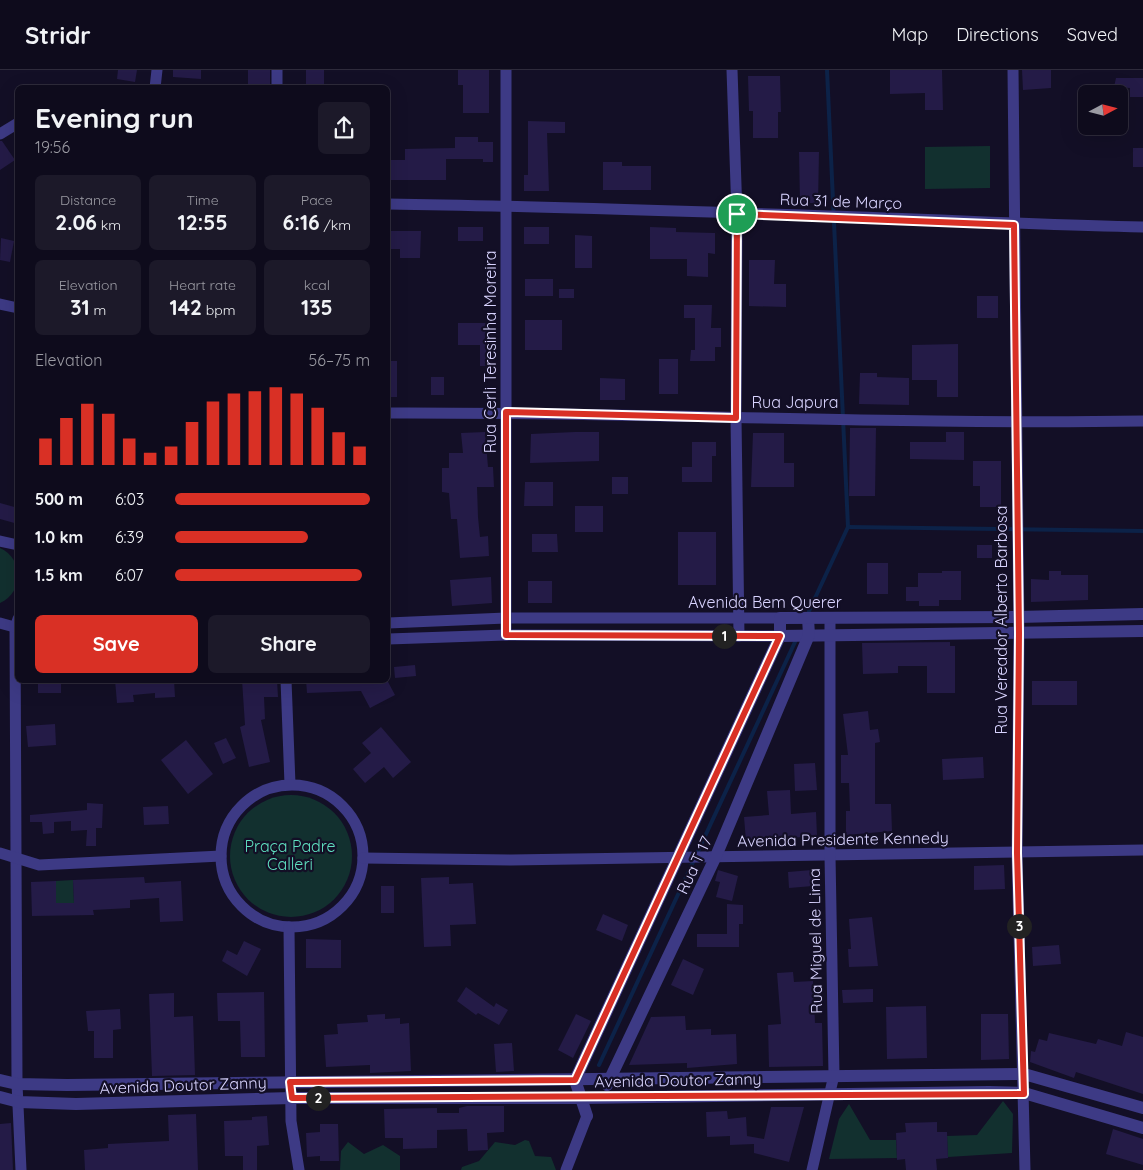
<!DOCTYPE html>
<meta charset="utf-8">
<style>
:root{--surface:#0e0b1c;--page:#1c1929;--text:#f1f3f6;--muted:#9b9ba3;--line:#2e2b3b;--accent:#d93025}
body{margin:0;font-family:Quicksand,sans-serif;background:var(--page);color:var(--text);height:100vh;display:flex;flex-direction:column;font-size:19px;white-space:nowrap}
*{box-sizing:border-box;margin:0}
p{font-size:16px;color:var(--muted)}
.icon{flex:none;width:28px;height:28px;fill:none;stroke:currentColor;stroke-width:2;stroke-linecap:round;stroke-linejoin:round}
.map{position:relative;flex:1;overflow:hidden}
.side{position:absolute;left:15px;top:15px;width:375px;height:598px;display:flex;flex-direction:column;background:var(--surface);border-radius:8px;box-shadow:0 5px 20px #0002,0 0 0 1px var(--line)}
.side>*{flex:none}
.needle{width:32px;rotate:83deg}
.buttons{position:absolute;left:1078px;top:15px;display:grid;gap:10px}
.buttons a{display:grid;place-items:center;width:50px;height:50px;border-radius:8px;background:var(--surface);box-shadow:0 5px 20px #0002,0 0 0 1px var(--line);font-size:25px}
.pin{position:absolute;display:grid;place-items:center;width:42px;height:42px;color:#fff;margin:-21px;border:2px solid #fff;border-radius:50%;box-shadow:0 1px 5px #0007}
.km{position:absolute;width:25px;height:25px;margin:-12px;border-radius:50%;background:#222;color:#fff;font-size:14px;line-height:25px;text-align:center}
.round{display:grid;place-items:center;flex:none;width:52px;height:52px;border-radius:8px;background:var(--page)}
.headline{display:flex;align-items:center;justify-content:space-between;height:85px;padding:0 20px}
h1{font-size:28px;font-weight:700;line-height:38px}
.figures{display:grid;grid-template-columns:repeat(3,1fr);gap:8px;height:85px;padding:5px 20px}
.figures div{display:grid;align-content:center;border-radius:8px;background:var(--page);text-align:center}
.figures b{font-size:21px;font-weight:700}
.figures small{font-size:14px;font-weight:400}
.figures p{font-size:14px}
.chart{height:140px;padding:10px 20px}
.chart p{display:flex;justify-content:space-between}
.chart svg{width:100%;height:90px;margin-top:5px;stroke:var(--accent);stroke-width:6}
.cta{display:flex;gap:10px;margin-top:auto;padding:10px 20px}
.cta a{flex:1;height:58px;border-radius:8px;background:var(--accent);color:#fff;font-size:20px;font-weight:700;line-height:58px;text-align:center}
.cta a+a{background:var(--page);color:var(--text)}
ul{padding:0 20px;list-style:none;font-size:16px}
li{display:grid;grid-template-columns:80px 60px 1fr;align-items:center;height:38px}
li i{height:12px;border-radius:6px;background:var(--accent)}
header{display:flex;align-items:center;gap:30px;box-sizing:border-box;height:70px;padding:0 25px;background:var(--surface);border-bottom:1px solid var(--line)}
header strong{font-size:24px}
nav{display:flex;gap:28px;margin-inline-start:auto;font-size:18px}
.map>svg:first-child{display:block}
.green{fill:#12302f}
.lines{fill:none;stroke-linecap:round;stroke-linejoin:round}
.stream{stroke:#0c2248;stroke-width:4}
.building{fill:#241b47}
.minor{stroke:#3d3a85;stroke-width:11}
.tertiary{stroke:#3d3a85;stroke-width:12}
.route-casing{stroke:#fff;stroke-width:10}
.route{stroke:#d93025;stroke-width:6}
.labels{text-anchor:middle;stroke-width:4.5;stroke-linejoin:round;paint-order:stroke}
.street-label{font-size:16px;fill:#d9d4ff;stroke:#130f26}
.park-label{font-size:16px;fill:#5fe0c0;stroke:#130f26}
</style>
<header>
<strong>Stridr</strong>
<nav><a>Map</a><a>Directions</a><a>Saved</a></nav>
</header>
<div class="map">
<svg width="1143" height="1100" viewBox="0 0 1143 1100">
<rect width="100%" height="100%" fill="#130f26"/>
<g class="green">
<polygon points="990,76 990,118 925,119 925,77"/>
<path d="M0,478C24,489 24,522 0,533Z"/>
<circle cx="291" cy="786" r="61"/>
<polygon points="73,810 74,833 56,833 56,811"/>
<polygon points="1003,1031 1013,1044 1012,1083 948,1087 947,1066 977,1065"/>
<polygon points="849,1034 870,1070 896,1070 897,1088 829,1089 839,1049"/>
<polygon points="525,1070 529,1071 535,1086 551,1087 556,1100 461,1100 462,1097 479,1091 495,1072 515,1075"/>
<polygon points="348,1072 364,1084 383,1075 400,1086 400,1100 340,1100 341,1081"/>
</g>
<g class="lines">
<g class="stream">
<polyline points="848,457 1143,461"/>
<polyline points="809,541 848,457 827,0"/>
<polyline points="599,995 795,572"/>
</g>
</g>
<g class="building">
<polygon points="118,0 137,0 135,12 117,9"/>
<polygon points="173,0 201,0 201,9 173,7"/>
<rect x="248" y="0" width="22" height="18"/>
<rect x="306" y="0" width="18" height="17"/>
<polygon points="458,0 489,0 489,43 463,43 463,15 458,15"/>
<polygon points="890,0 942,0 943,40 925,40 925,23 890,24"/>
<polygon points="1022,0 1051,0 1051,18 1023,20"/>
<polygon points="748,6 780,6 781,42 778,42 778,68 753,68 753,41 749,41"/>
<polygon points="1116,8 1143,8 1143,27 1130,27 1130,18 1114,17"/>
<polygon points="528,51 565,52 565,63 547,63 549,121 524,121 524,105 528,105"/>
<polygon points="455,67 478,67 478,72 493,72 493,92 483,92 483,89 446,89 446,110 388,110 388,90 405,90 405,79 455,78"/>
<polygon points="0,71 2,71 15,90 0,100"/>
<rect x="1133" y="78" width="10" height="19"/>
<polygon points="799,82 819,82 818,133 800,133"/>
<polygon points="603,92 622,92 622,96 651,96 651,120 603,120"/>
<rect x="458" y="157" width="25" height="14"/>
<rect x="524" y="157" width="25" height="17"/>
<polygon points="650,157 676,158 676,162 715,163 715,184 708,183 708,207 687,206 687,189 650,189"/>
<polygon points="388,161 421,161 420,188 400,188 400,179 388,179"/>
<polygon points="575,165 592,166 592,198 575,198"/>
<polygon points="1,168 14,171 10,192 0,190"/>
<polygon points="749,190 775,190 774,214 786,214 786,237 749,236"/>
<rect x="525" y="209" width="28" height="17"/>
<rect x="559" y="219" width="15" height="9"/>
<rect x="977" y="226" width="21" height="22"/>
<polygon points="684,235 712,235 711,258 721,258 721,277 715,277 715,291 690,291 691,280 695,280 695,248 684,248"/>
<rect x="525" y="250" width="37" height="30"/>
<polygon points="458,253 495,253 492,296 480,296 480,275 458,275"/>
<polygon points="958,274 958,327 937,327 937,310 912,310 912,275"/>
<rect x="659" y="289" width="19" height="35"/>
<rect x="388" y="291" width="9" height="36"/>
<polygon points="860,303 877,303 877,307 909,308 909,335 859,334"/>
<rect x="431" y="307" width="13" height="18"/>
<polygon points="600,308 625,309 625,330 600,330"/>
<polygon points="850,358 876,358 875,426 849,426"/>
<polygon points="485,362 488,397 493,397 494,417 477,417 478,447 480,467 488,466 489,486 460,488 457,449 451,449 449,423 442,422 442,398 449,398 449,383 463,383 461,363"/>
<polygon points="575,362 599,362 599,391 530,393 531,364"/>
<polygon points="946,362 964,362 964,390 910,389 910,372 946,372"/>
<polygon points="753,363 784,363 784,393 794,393 794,417 751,417"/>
<polygon points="692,372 716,372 716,386 712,386 712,412 682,412 682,397 692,397"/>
<polygon points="973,391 1001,391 1001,437 980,437 980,416 973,416"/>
<rect x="612" y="407" width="16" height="17"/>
<polygon points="525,412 553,412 553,436 524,436"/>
<polygon points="0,433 18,438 18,454 0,449"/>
<rect x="575" y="436" width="28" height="26"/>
<rect x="678" y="462" width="38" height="53"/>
<polygon points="532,464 557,464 558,482 532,482"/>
<rect x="977" y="475" width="15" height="13"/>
<rect x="867" y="493" width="21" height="31"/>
<polygon points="942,501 961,501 961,530 939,530 939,536 919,536 919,531 906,531 906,517 918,517 918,503 942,503"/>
<polygon points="1049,501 1061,501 1061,505 1088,505 1088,530 1031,532 1031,509 1049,510"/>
<polygon points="491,507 492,533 452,536 450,510"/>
<rect x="528" y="511" width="24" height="22"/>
<polygon points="950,572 950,576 955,576 955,623 927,623 927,596 898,596 898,603 863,604 862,573"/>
<polygon points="415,595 416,606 395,608 394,597"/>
<rect x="38" y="610" width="23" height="13"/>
<polygon points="115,610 174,610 175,627 155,628 155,623 133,625 134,632 117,633"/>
<polygon points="242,610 277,610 278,627 264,627 265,649 261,650 270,692 249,697 240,657 245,655"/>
<polygon points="306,610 387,610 395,625 370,638 361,621 307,623"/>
<rect x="1032" y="611" width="45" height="24"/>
<polygon points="868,641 870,660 878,659 880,672 875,673 875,734 891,734 892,761 846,765 846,741 850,741 849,713 841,713 841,685 848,685 843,644"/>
<polygon points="55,654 56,675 28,677 26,656"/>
<polygon points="381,657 411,692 393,708 384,697 365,713 353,699 371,683 362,673"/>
<polygon points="226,668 236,688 223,694 214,673"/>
<polygon points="186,670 213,704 188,724 161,690"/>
<polygon points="983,687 984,708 943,710 942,689"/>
<polygon points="815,693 817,720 795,721 794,694"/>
<polygon points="790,720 791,744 816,742 817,766 746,771 744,747 769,745 767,721"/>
<polygon points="87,733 103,734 102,758 96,758 96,776 86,776 87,760 71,761 71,751 54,752 54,763 43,764 42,752 30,752 30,745 87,740"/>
<polygon points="168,736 169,754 144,755 143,737"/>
<polygon points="1004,795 1005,819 974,820 974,796"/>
<polygon points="718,800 738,806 732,831 716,827 720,812 715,811"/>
<polygon points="812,800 813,816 789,818 788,802"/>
<polygon points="144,807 145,813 181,811 183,851 160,852 159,828 130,830 130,838 93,840 94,845 32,846 31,812 56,811 56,833 74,833 73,810"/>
<polygon points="449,807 449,814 473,813 476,854 450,855 451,876 424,877 421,808"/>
<rect x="381" y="816" width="13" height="27"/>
<polygon points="727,834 743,835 743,854 739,854 739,877 697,877 697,864 727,864"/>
<polygon points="603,844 628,855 622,871 596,860"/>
<polygon points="872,847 878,896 849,897 848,879 851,879 849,849"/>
<polygon points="306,869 341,870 341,898 306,898"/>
<polygon points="244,871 261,879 247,906 222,891 227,880 237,885"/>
<polygon points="1059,875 1061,894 1033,896 1032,877"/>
<polygon points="683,889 704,899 693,925 671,915"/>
<polygon points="793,902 794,912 813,911 815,953 822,953 823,996 769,997 768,955 781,954 777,903"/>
<polygon points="466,917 494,937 496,933 508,940 499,955 478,943 476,945 457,931"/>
<polygon points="873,919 873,932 843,933 842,920"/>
<polygon points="264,922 265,987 241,987 240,951 218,951 217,923"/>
<polygon points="174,923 174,947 193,946 195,1005 152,1006 149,924"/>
<polygon points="926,936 927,988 887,989 886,937"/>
<polygon points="120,939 121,959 113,960 113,988 94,988 94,961 88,961 86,941"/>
<polygon points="385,944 385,949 400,948 400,954 409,953 411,1001 370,1003 370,995 326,997 324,965 338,964 337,954 368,952 367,945"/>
<polygon points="576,944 591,951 573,988 558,980"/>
<polygon points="981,944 1008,944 1009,989 981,990"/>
<polygon points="685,946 686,960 711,959 711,965 736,964 737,994 687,998 687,993 629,995 651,947"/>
<polygon points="1126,962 1143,967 1143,1024 1076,1002 1074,1008 1030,992 1031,981 1035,982 1039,969 1047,971 1049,963 1096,974 1098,969 1122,976"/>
<polygon points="512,973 514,1001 496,1002 494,974"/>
<polygon points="467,1036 504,1036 504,1062 487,1063 488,1080 468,1081 467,1059 437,1060 437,1078 403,1079 403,1068 385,1068 384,1039 437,1038 437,1043 459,1043 459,1038"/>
<polygon points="771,1037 804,1037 789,1092 754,1083 754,1074 730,1075 730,1066 707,1067 706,1042 727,1041 728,1049 746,1047 747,1066 764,1069"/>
<polygon points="196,1044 198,1100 85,1100 84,1080 108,1078 108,1074 169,1071 168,1045"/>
<polygon points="267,1046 269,1075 257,1076 257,1100 243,1100 243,1086 225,1086 224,1051 252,1050 252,1047"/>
<polygon points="937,1052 937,1062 947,1062 948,1088 936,1089 937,1100 906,1100 905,1089 897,1090 896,1063 906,1062 905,1053"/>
<polygon points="11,1053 13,1100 0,1100 0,1054"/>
<polygon points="320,1054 338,1054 339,1091 320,1091 320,1086 307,1087 306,1063 320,1062"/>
<polygon points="1113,1059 1143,1069 1143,1095 1106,1084"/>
</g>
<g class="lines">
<g class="minor">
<polyline points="732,0 737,144 736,348 739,566"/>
<polyline points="1013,0 1019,563 1017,783 1025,1100"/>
<polyline points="155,18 157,0"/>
<polyline points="277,18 277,0"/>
<polyline points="0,64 18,53"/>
<path d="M388,134C534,136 681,141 828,146C933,149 1038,155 1143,157"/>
<polyline points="0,234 18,238"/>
<path d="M388,343C639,342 891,355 1143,351"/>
<polyline points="0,471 18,475"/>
<polyline points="18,549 15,558 17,1014 21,1100"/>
<polyline points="0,553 18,558"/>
<polyline points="388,553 506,548 780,548"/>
<polyline points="506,565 506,0"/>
<polyline points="388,569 506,565 780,566"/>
<polyline points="286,610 290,714"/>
<circle cx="292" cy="786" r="71"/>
<polyline points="0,783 39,795 221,786"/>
<polyline points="363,788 511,790 1143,780"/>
<polyline points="289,857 291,1051 299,1100"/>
<polyline points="566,1100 587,1046"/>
<polyline points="812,1100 834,1005 830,786 830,548"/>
</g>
<g class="tertiary">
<polyline points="780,566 1143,561"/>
<polyline points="0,1010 17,1014 67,1015 1024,1004 1143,1038"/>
<polyline points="607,1015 716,786 809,565 808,548"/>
<polyline points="0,1027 19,1032 76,1034 292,1028 582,1028 989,1022 1024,1023 1143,1058"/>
<polyline points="587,1046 575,1010 780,566 780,548 1018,547 1143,544"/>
</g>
</g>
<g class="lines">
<defs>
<polygon id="route" points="737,144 1014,155 1019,563 1017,783 1024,1024 292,1028 290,1012 575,1010 780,566 506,565 506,342 736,348"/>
</defs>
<use href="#route" class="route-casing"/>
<use href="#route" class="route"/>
</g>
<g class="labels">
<g class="street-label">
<text transform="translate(841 131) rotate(2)" y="6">Rua 31 de Março</text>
<text transform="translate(490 282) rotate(-90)" y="6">Rua Cerli Teresinha Moreira</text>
<text x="795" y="338">Rua Japura</text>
<text x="765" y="538">Avenida Bem Querer</text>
<text transform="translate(1001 550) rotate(-90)" y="6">Rua Vereador Alberto Barbosa</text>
<text transform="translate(843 769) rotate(-1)" y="6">Avenida Presidente Kennedy</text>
<text transform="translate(694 795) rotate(-65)" y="6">Rua T 17</text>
<text transform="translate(815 871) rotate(-91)" y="6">Rua Miguel de Lima</text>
<text transform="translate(678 1010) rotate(-1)" y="6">Avenida Doutor Zanny</text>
<text transform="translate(183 1015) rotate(-2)" y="6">Avenida Doutor Zanny</text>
</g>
<g class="park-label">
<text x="290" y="782">Praça Padre<tspan x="290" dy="18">Calleri</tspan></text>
</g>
</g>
</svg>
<div class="buttons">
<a><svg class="needle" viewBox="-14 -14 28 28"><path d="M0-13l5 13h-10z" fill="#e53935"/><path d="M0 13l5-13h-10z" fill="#9b9ba3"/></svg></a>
</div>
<div class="pin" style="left:737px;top:144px;background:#1e9e55"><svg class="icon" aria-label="arrive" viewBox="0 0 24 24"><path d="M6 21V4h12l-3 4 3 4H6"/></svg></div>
<b class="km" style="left:724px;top:566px">1</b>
<b class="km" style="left:318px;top:1028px">2</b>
<b class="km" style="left:1019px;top:856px">3</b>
<section class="side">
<div class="headline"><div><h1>Evening run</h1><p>19:56</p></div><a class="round"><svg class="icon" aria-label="share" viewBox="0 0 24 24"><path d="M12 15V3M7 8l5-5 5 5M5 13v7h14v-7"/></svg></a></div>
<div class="figures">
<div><p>Distance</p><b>2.06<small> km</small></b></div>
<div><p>Time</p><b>12:55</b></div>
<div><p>Pace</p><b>6:16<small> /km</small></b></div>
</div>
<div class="figures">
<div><p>Elevation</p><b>31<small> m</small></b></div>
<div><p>Heart rate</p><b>142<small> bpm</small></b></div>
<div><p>kcal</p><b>135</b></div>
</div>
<div class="chart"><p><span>Elevation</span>56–75 m</p>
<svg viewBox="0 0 160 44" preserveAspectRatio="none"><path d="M5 44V31M15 44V21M25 44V14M35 44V19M45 44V31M55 44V38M65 44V35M75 44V23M85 44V13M95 44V9M105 44V8M115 44V6M125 44V9M135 44V16M145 44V28M155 44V35"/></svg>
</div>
<ul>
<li><b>500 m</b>6:03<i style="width:100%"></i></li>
<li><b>1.0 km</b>6:39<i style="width:68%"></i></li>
<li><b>1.5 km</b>6:07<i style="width:96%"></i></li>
</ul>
<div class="cta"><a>Save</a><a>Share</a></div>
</section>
</div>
